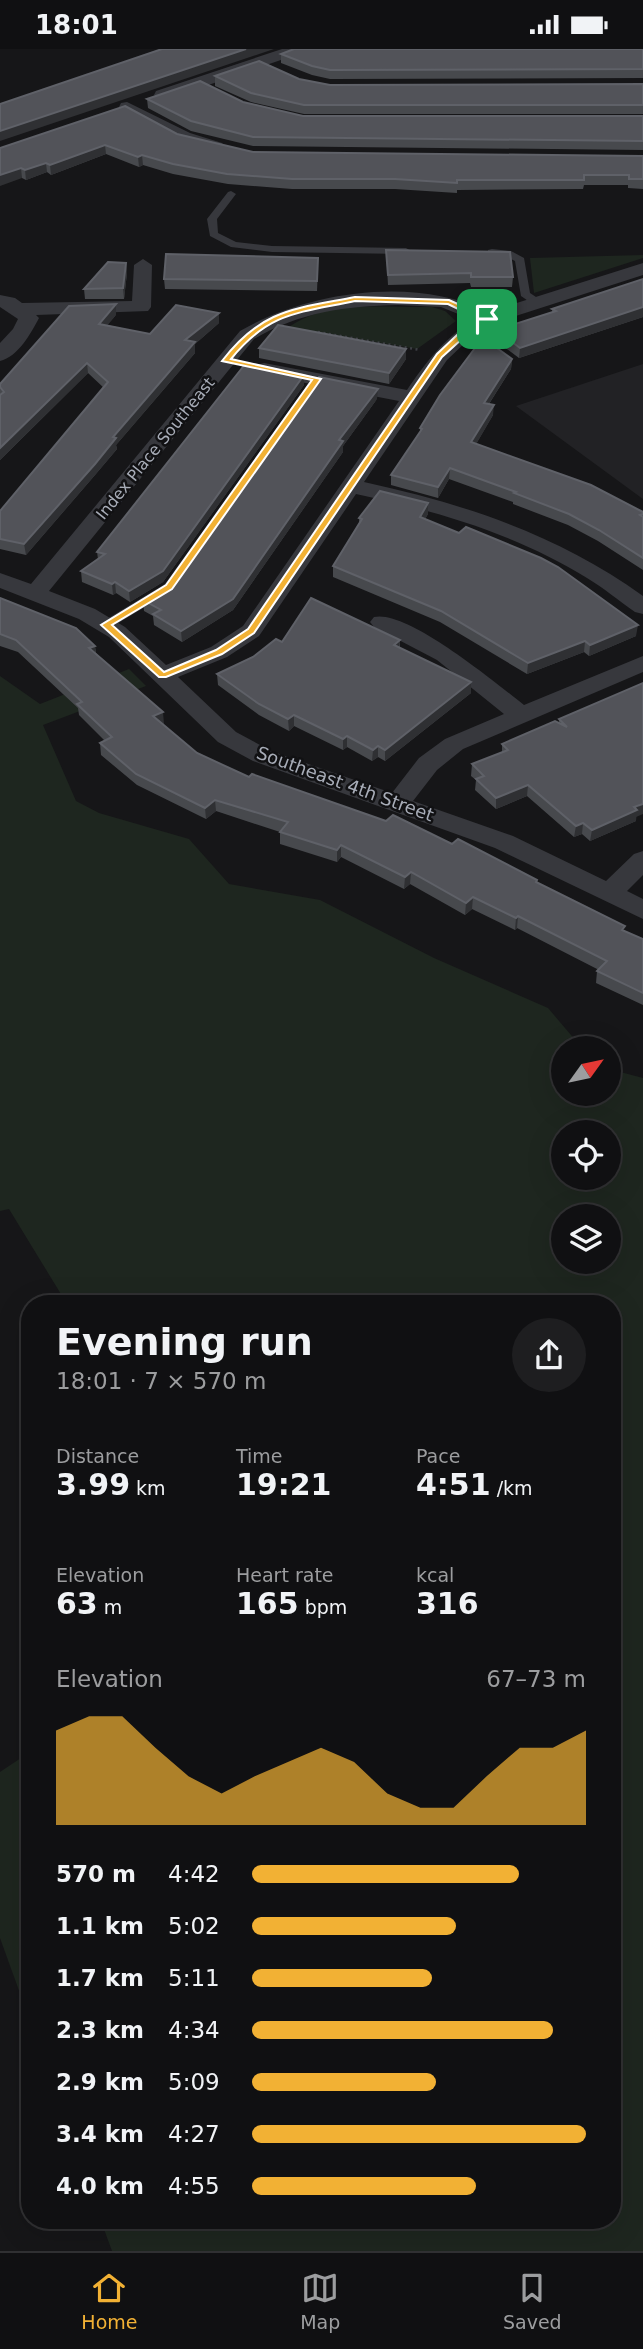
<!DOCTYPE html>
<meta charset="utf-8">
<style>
:root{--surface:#101012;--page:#1e1e20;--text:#f1f3f6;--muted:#9c9d9f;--line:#303032;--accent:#f2b134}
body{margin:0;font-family:"DejaVu Sans",sans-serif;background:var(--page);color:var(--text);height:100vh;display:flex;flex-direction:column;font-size:26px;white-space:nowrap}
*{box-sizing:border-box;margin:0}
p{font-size:23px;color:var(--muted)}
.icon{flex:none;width:38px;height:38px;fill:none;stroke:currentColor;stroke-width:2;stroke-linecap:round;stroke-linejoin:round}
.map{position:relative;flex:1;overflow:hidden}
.sheet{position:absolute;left:21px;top:1246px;width:600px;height:934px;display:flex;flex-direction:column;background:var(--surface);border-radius:28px;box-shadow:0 7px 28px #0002,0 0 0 2px var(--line)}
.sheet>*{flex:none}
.needle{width:46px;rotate:57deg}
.buttons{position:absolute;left:551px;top:987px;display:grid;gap:14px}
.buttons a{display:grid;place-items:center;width:70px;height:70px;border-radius:50%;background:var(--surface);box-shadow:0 7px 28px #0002,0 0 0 2px var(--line);font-size:35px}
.pin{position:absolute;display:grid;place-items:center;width:60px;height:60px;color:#fff;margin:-30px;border-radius:14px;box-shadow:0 4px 10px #0006}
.round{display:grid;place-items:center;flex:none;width:74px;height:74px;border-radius:37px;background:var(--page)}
.head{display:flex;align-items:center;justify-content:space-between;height:119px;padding:0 35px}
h1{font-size:38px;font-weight:600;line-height:52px}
.stats{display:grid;grid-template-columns:repeat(3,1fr);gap:10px;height:119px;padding:7px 35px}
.stats div{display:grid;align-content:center}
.stats b{font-size:30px;font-weight:600}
.stats small{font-size:19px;font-weight:400}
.stats p{font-size:19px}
.chart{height:196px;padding:14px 35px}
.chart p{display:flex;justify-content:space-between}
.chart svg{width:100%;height:126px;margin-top:7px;fill:var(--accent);opacity:.7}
ul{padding:0 35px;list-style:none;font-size:23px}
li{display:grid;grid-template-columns:112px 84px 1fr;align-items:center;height:52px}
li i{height:18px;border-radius:9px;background:var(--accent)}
.status{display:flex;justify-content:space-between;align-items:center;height:49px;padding:0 35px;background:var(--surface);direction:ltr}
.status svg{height:19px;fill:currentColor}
.dock{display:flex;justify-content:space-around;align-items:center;height:98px;border-top:2px solid var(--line);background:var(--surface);font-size:19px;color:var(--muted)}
.dock a{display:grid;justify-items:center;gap:4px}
.dock .selected{color:var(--accent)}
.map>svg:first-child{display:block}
.built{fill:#222225}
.green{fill:#1e261f;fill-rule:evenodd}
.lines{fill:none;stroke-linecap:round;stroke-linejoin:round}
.path{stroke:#3d3f44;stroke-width:2.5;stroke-dasharray:2 3.5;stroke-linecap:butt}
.service{fill:#37383d;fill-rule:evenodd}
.minor{fill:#37383d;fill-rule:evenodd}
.wall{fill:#47494d}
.shaded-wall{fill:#2f3033}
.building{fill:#525359;stroke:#5f6168;stroke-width:2}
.route{fill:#f2b134;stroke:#fff;stroke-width:2;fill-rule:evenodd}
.labels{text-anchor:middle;stroke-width:5;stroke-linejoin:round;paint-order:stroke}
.far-street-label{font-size:16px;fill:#a8adb8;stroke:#111113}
.street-label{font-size:18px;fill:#a8adb8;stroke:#111113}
</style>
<div class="status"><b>18:01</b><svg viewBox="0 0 49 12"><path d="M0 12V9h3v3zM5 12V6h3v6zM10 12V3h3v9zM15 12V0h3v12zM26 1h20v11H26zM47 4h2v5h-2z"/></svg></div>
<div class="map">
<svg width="643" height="2202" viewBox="0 0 643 2202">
<rect width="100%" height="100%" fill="#161618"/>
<polygon class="built" points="643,315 643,450 516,357"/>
<g class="green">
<polygon points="643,206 643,209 534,244 530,209"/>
<path d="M432,258L445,262L456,272L417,300L289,278C327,250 386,259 432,258Z"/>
<path d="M129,620L146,637L43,676L76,752L99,764L189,790L229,835L320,851L434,909L548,959L582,999H564V1045H609V1020L643,1029V2202H112L101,2172H612V1255H67L9,1160L0,1162V627L40,655ZM564,1083H609V1129H564ZM564,1167H609V1213H564Z"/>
<polygon points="30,1703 30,1972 0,1889 0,1723"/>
</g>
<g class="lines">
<polyline class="path" points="318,283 420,301"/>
<g class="service">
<polygon points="231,142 236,145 217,170 218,184 236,193 272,197 406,199 411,202 406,205 272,203 231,198 210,187 207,170 228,143"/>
<polygon points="492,200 511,202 524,209 530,244 542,252 542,256 534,256 521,247 515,212 505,207 488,205 488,201"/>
<polygon points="313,328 322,330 173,541 110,579 102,579 102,573 165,535"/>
</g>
<g class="minor">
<polygon points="282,0 306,0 304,3 168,50 162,51 154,46 156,42"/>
<polygon points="127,53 190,84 222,94 225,98 216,103 178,92 121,62 119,58 121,54"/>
<path d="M143,210L152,216L151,258L148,262L36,266L39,269C31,284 18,308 0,312V294L13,280L18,270L0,258V246L15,249L22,254L132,252L134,216Z"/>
<path d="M643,214V226L494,274L468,291L447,311L364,433C465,455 559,486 643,547V565L635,563C619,552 604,539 587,529C516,485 437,462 356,445L259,587L227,608L178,628L236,683L271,702L392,744L419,709L445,690L504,665L437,611L374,578L370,573L374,568C407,560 496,634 524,656L643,607V623L463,700L437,721L413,752L513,787L606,832L634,805L643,802V826L627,842L643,850V870L495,799L253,712L218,693L109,588L79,570L0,539V524L31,535L240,282C309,242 416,227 488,263ZM398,256L441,258L473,271C444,290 426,313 407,341L264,314L257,316L254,320L257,324L264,326L399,352L243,577L211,598L166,616L125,578L95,560L49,542L254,290C300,263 346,257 398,256Z"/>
</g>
</g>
<g class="wall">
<polygon points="643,0 643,29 330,30 312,26 281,14 281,5"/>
<polygon points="215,27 299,30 330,36 643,35 643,65 304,65 251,53 215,37"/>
<polygon points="147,50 243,53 303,67 643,67 643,101 253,97 191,82 148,59"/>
<polygon points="177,85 253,103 643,107 643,140 628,139 628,136 584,136 583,140 457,141 457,144 395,140 292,140 228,135 173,125 143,116 139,118 106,105 51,126 47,123 26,131 22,129 0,99"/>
<polygon points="386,201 513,228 512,238 471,238 470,234 388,236"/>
<polygon points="126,214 127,224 124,250 85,250 84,240"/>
<polygon points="318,218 317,242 165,240 164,230"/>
<polygon points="643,230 643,268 519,309 496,292 496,281 552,264 552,260"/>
<polygon points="116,266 107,276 150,285 219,274 195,295 195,304 116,396 117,400 95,426 26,506 0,500 0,462 104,339 88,324 0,411 0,335"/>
<polygon points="259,299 406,310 389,335 259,309"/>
<polygon points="512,310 511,320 489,355 493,366 476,395 643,463 643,521 598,492 568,476 513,455 513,453 449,430 438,449 391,436 391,426 420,383 420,379"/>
<polygon points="304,326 304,336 163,533 130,553 116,544 113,546 82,533 81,522 98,510 97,503"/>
<polygon points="377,350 343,397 343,403 233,561 182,593 154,576 153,567 144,562 143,551 175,532"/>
<polygon points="428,465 425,470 636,587 589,607 584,603 527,625 440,573 333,528 333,517 359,474 359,469"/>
<polygon points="0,549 95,597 96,604 164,675 163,675 197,704 249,728 452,795 537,831 537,834 625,882 643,890 643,956 596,934 597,922 599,921 517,879 515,881 472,860 465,866 410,835 404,840 341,808 337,813 280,795 280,783 216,762 206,770 137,736 101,706 100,694 105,692 79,666 78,659 18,603 0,597"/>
<polygon points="400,591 400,599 471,644 385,712 378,708 372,712 347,698 343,701 294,677 289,682 259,666 218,636 217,625 282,593"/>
<polygon points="643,634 636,772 590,792 582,785 574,788 527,747 496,760 475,741 476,731 471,727 472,715 502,703 502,695 559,674 559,670"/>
</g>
<g class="shaded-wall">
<polygon points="246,0 274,0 0,92 0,82"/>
<polygon points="105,96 106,105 51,126 50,116"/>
<polygon points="142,106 143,116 139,118 138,108"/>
<polygon points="46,114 47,123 26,131 25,121"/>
<polygon points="21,119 22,129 0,137 0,126"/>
<polygon points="126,214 127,224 124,250 123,239"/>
<polygon points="116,255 116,266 100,285 99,275"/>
<polygon points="643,258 643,268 519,309 520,299"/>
<polygon points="219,264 219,274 195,295 195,304 116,396 117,400 95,426 26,506 24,495 113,388 185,291"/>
<polygon points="406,300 406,310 389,335 389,324"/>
<polygon points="512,310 511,320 483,364 484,354"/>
<polygon points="87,314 88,324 0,411 0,399"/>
<polygon points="304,326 304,336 163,533 130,553 129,542"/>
<polygon points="378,340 377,350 343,397 343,403 233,561 182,593 181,582 339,391"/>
<polygon points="494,356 493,366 471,404 471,393"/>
<polygon points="450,419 449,430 438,449 438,438"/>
<polygon points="428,454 428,465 419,479 420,468"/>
<polygon points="115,533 116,544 113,546 112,535"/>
<polygon points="638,576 636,587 589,607 590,596"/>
<polygon points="400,591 399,602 394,596"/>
<polygon points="585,592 584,603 527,625 528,614"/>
<polygon points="95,597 96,608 89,599"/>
<polygon points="471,633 471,644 385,712 385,701"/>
<polygon points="163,663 164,675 154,679 153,667"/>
<polygon points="294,666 294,677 289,682 288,670"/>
<polygon points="347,687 347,698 343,701 343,690"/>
<polygon points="378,697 378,708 372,712 373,701"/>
<polygon points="528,736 527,747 496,760 496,749"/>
<polygon points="215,751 216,762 206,770 205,759"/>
<polygon points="643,755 643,765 636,768 636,772 590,792 592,781"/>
<polygon points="583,774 582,785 574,788 576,777"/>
<polygon points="341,796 341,808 337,813 337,801"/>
<polygon points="411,823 410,835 404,840 405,828"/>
<polygon points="473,848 472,860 465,866 466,854"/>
<polygon points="518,867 517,879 515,881 516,869"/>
</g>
<g class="building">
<polygon points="162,0 246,0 0,82 0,55"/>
<polygon points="294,0 643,0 643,20 330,21 312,17 281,5"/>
<polygon points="259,12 299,30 330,36 643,35 643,56 304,56 251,44 215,27"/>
<polygon points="200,32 243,53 303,67 643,67 643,92 253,88 191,72 147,50"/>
<polygon points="125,57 177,85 253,103 643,107 643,130 629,130 629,126 584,126 584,131 457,131 457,134 395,130 292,130 227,125 173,115 142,106 138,108 105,96 50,116 46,114 25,121 21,119 0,126 0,99"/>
<polygon points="386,201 510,203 513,228 471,228 471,224 388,226"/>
<polygon points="166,205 318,209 317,232 164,230"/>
<polygon points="108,213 126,214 123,239 84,240"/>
<polygon points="643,230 643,258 520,299 496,281 556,262 552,260"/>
<polygon points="116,255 99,275 150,285 176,256 219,264 185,291 195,293 113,388 116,389 95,415 24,495 0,490 0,462 108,333 87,314 0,399 0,346 4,343 0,338 0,335 69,257"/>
<polygon points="278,276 406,300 389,324 259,299"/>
<polygon points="490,294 512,310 484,354 494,356 471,393 591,436 643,463 643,465 640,466 643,468 643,509 599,481 569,465 514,444 516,443 450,419 438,438 391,426 422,380 420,379 440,346 475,299"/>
<polygon points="246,314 304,326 163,522 129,542 115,533 112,535 81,522 105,505 97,503"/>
<polygon points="319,328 378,340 339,391 343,392 233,550 181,582 153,565 161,561 143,551 175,532"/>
<polygon points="380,442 428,454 420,468 459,484 466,478 541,509 558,518 638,576 590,596 585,592 528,614 441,562 333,517 362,470 359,469"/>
<polygon points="0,549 76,579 95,597 89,599 163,663 153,667 197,704 249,728 252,725 386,772 393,766 452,795 458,790 537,831 536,833 625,877 622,881 643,890 643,944 597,922 607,912 518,867 516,869 473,848 466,854 411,823 405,828 341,796 337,801 280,783 288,773 215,751 205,759 136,725 100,694 112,688 77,655 82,653 16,591 0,585"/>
<polygon points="311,549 400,591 394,596 471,633 385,701 378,697 373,701 347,687 343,690 294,666 288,670 259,655 217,625 253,608 276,590 282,593"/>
<polygon points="643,634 643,755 634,758 637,761 592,781 583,774 576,777 528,736 496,749 476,730 484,727 472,715 508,701 502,695 555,672 567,678 559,670"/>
</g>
<path class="route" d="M355,248L449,251L491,270L463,289L442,308L254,584L222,605L166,628H159L101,576L166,536L312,331L222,312C262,260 294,260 355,248ZM355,252L448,255L481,271L458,285L437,305L248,580L216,601L164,623L112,576L172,540L321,330L231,310C269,263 298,264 355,252Z"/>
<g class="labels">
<g class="far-street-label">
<text transform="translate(155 399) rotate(-51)" y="6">Index Place Southeast</text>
</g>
<g class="street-label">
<text transform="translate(345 735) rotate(20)" y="6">Southeast 4th Street</text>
</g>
</g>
</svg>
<div class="buttons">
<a><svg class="needle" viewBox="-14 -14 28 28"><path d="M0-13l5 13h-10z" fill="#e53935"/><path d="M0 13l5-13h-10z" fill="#9c9d9f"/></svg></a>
<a><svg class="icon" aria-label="locate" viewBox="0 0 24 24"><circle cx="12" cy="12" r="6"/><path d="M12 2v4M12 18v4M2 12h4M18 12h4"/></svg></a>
<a><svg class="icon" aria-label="layers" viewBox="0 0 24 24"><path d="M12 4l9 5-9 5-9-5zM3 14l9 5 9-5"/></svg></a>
</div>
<div class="pin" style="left:487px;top:270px;background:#1e9e55"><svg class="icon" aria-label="arrive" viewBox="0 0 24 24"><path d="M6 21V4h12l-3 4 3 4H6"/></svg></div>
<section class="sheet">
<div class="head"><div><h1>Evening run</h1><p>18:01 · 7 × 570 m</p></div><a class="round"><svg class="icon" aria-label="share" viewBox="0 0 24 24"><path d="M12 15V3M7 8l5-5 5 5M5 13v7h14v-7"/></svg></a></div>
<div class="stats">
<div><p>Distance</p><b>3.99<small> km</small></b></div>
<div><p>Time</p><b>19:21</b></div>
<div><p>Pace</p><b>4:51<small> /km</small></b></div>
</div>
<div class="stats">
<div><p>Elevation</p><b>63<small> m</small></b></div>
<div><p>Heart rate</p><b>165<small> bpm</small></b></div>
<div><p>kcal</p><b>316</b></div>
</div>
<div class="chart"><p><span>Elevation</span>67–73 m</p>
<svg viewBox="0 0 160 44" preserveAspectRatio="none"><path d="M0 44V11L10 6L20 6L30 17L40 27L50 33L60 27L70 22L80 17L90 22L100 33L110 38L120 38L130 27L140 17L150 17L160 11V44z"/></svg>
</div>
<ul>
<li><b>570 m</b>4:42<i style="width:80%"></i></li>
<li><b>1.1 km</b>5:02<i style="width:61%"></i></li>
<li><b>1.7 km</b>5:11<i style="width:54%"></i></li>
<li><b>2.3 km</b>4:34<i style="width:90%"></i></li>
<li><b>2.9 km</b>5:09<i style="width:55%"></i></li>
<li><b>3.4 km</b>4:27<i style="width:100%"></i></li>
<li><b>4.0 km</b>4:55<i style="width:67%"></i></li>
</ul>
</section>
</div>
<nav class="dock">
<a class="selected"><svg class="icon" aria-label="home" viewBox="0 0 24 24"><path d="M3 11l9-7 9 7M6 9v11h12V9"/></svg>Home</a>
<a><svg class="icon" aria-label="map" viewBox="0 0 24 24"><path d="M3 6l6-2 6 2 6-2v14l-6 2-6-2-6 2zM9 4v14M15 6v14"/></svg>Map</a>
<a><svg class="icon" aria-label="saved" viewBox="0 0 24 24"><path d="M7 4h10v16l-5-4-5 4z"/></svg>Saved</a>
</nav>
